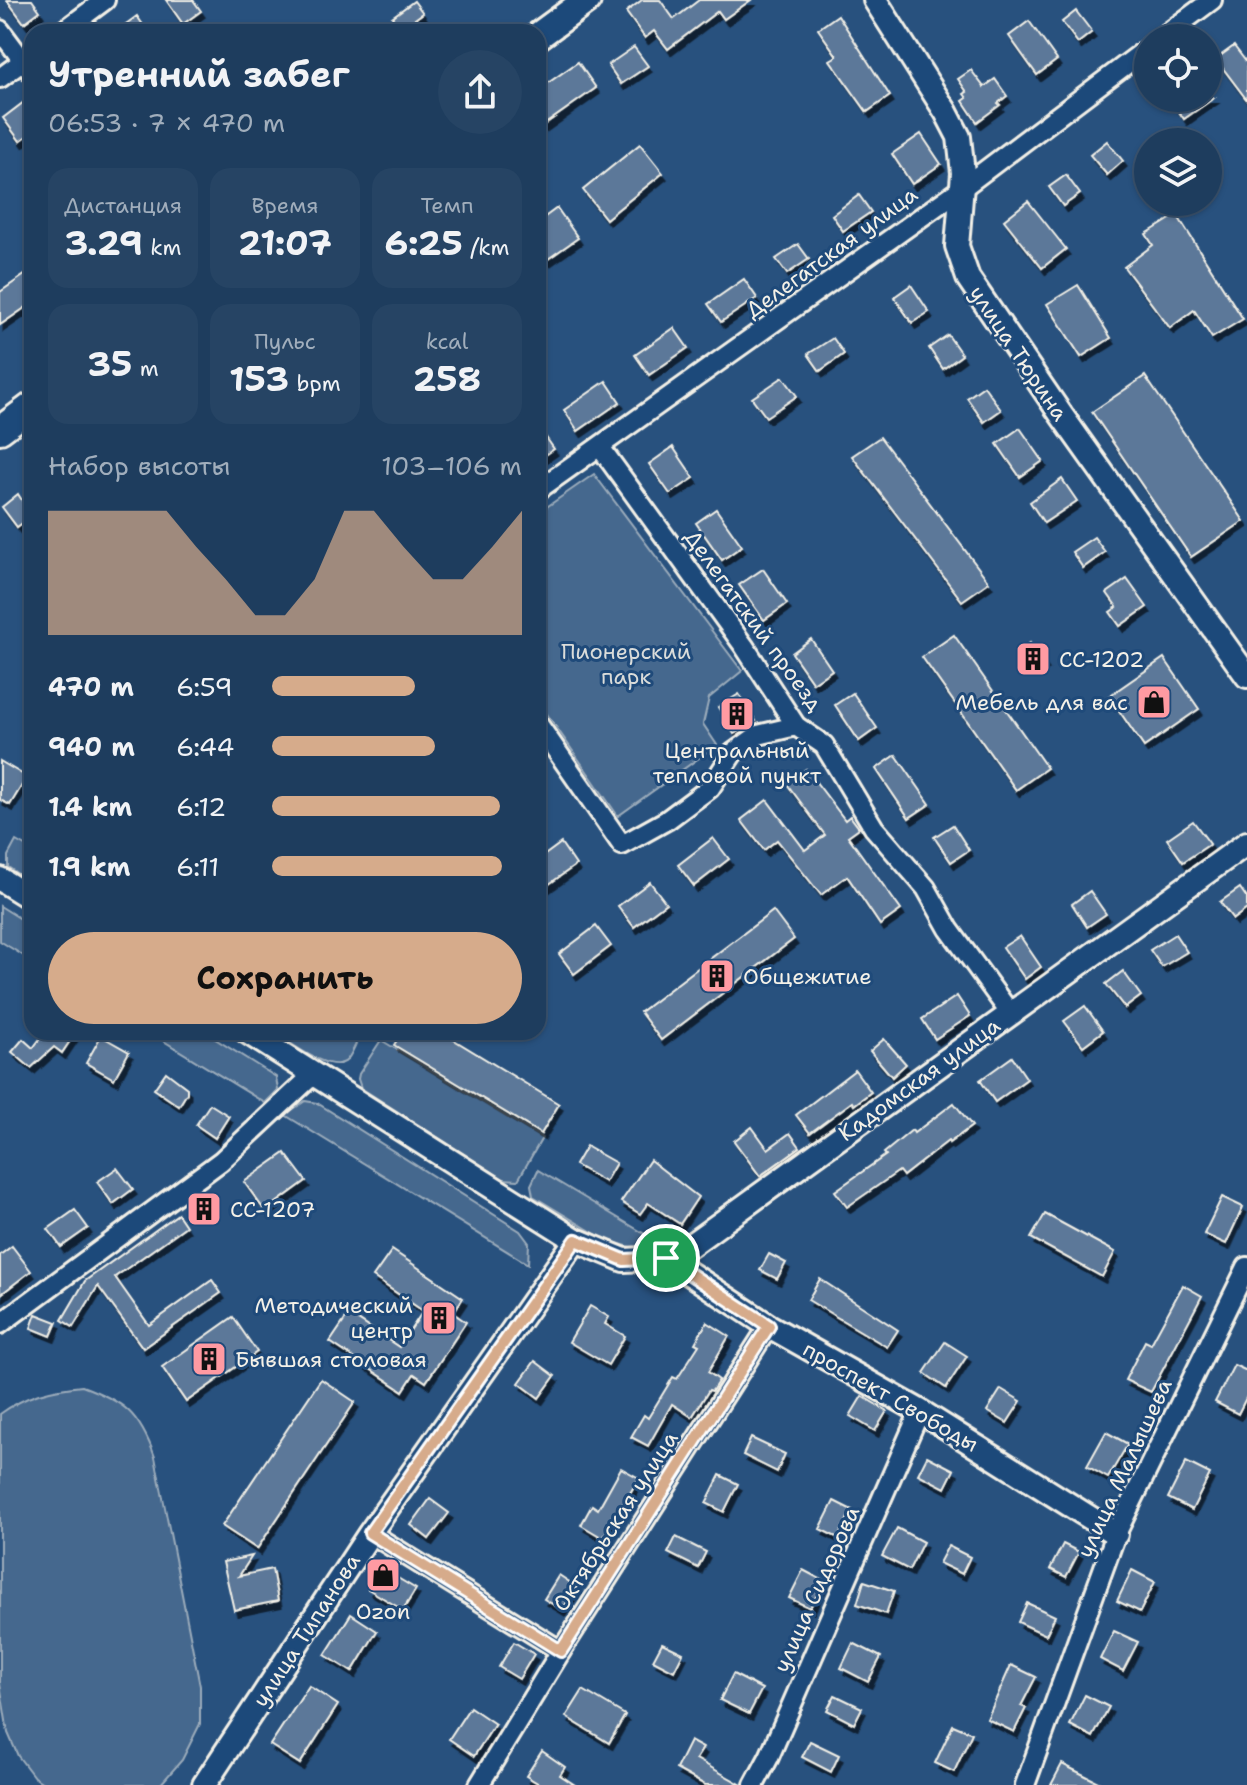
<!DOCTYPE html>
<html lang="ru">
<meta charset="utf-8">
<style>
:root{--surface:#1e3d5e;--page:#264464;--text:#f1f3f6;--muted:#a1aebc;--line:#3c5673;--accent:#d6ab8b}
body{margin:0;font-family:"Shantell Sans",sans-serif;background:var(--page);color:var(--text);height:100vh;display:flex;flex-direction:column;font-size:30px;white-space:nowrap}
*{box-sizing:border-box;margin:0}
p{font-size:26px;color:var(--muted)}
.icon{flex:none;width:44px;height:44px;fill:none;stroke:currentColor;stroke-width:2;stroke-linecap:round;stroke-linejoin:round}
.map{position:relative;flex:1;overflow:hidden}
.side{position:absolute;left:24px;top:24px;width:522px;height:1016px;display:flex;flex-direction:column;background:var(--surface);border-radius:24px;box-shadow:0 2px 6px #0004,0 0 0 2px var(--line)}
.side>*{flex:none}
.tools{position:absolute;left:1134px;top:24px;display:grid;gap:16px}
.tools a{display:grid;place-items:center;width:88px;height:88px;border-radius:50%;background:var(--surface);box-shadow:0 2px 6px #0004,0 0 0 2px var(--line);font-size:40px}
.pin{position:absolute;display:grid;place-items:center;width:68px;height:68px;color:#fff;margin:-34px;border:4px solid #fff;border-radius:50%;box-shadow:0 2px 8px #0007}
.round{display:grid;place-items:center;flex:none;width:84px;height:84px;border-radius:42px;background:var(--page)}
.summary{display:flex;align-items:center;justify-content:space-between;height:136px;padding:0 24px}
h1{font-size:36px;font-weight:700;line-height:60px}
.figures{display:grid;grid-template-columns:repeat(3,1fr);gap:12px;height:136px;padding:8px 24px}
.figures div{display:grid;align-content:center;border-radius:20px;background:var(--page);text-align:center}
.figures b{font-size:34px;font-weight:700}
.figures small{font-size:22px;font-weight:400}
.figures p{font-size:22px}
.chart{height:224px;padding:16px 24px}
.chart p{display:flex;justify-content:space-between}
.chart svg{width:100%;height:144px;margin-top:8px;fill:var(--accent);opacity:.7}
.primary-button{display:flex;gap:16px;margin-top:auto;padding:16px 24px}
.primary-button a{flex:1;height:92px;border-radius:48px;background:var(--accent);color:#111;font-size:32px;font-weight:700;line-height:92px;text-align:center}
ul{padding:0 24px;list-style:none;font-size:26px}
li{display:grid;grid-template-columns:128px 96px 1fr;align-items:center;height:60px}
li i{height:20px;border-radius:10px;background:var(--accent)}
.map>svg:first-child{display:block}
.green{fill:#45688e;stroke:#9cacbb;stroke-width:2}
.building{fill:#5b7899;stroke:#f4f1e8;stroke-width:2;filter:url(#shadow)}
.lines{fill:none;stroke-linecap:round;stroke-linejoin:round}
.minor-casing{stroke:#f4f1e8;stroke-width:24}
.tertiary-casing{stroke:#f4f1e8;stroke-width:28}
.secondary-casing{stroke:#f4f1e8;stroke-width:32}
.minor{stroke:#1f4a7a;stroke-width:18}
.tertiary{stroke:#1f4a7a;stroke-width:22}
.secondary{stroke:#1f4a7a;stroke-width:26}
.route-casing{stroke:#fff;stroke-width:16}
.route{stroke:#d6ab8b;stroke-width:10}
.labels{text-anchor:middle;stroke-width:6;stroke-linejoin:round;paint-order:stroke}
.street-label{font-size:22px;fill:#f4f1e8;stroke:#1f4a7a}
.park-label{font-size:22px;fill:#dadcda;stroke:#1f4a7a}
.poi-label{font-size:22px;fill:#f4f1e8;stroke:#1f4a7a;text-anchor:start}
</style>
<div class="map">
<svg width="1247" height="1785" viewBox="0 0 1247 1785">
<defs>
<filter id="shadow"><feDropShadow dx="3.5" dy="6" stdDeviation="0" flood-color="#0009"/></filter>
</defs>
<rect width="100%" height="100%" fill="#28517e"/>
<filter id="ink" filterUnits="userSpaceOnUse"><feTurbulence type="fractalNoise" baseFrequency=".0125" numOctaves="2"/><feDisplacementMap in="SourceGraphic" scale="16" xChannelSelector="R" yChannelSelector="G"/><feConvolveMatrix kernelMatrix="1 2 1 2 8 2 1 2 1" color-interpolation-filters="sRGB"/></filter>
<g filter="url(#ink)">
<g class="green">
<polygon points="594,474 742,671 709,698 703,724 717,745 618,816 538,701 538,513"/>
<polygon points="16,841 32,850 32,884 8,867 8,856"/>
<polygon points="0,906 32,926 32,961 0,941"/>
<polygon points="149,1032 204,1032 276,1077 278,1090 265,1103"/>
<path d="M274,1032H361C357,1041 353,1053 347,1060C332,1076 288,1041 274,1032Z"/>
<polygon points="381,1040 542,1138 518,1180 503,1179 361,1088 358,1079 359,1074"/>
<polygon points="305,1101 317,1103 520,1231 529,1243 528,1264 285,1115"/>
<polygon points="538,1170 663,1245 630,1247 604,1239 533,1196 531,1185"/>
<path d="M82,1386C125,1402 139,1413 155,1457L200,1686V1724L182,1760L160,1785H46L34,1777L18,1756L8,1733L0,1684V1414C26,1395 50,1389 82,1386Z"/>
</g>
<g class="building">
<polygon points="7,0 32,0 40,11 24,23"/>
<polygon points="166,0 193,0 201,11 183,24"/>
<polygon points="642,0 660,0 674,19 699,0 751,0 724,19 718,11 668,49 654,31 645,38 626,12"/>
<polygon points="414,1 423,13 401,29 392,17"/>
<polygon points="1076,11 1092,32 1078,43 1062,22"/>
<polygon points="838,15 890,96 867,112 830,60 837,56 818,29"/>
<polygon points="137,16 148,32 115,32"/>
<polygon points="1029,21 1057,60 1037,75 1009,36"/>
<polygon points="1234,46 1247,63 1247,100 1216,59"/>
<polygon points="634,47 648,66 621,84 608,65"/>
<polygon points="578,62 596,88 538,129 538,90"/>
<polygon points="971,70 984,87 995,79 1007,96 998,103 1000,105 977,122 963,101 967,98 964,94 967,92 958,79"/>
<polygon points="1169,98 1214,98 1184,119"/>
<polygon points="24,102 32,112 32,132 20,141 3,118"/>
<polygon points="921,134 941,164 912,184 892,154"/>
<polygon points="1107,141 1123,161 1107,175 1090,155"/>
<polygon points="640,144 663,173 606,219 583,190"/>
<polygon points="1066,175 1080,194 1063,206 1049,187"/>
<polygon points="859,195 871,212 843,231 832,215"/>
<polygon points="1028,201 1066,249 1042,268 1004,220"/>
<polygon points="557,208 578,238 538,266 538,222"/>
<polygon points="1177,215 1243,319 1212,338 1194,310 1170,328 1124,267 1153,245 1146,234"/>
<polygon points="798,244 809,259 787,274 776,259"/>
<polygon points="32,270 32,303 0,325 0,292"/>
<polygon points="744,279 757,298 721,322 708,304"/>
<polygon points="911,285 929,312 912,323 894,297"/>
<polygon points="1078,285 1111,338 1081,357 1047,304"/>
<polygon points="674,328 688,348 649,375 635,355"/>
<polygon points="948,335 962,355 943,369 929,348"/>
<polygon points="833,338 844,354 820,371 808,354"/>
<polygon points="1145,376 1244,521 1191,557 1092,412"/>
<polygon points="783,377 797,396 766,417 752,398"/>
<polygon points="606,381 620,402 578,431 564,410"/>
<polygon points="984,386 1001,410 984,422 967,398"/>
<polygon points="538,426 554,449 538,460"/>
<polygon points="1020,428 1043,461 1020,477 997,444"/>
<polygon points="880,437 989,582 962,601 852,456"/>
<polygon points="673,447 694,478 670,494 649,464"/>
<polygon points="1062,479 1077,501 1044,523 1030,502"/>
<polygon points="18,494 32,516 17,527 2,507"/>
<polygon points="716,509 742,546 722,560 696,523"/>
<polygon points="1094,537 1105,552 1083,568 1072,552"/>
<polygon points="763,569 787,604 764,620 739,585"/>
<polygon points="1127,579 1147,607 1120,626 1110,612 1117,607 1107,593"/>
<polygon points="954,635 1047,768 1016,790 922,657"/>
<polygon points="811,639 832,670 813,683 792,653"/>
<polygon points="1030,643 1045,663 1033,672 1018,652"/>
<polygon points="1164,658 1199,709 1144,747 1109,696"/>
<polygon points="853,693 877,728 859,741 835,705"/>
<polygon points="739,694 756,721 734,734 718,707"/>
<polygon points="896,755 930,804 909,818 876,769"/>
<polygon points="0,761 27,777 10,805 0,800"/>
<polygon points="806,769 845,820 850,816 859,828 848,836 901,910 880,925 847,876 821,895 777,840 764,850 741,820 767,800 805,850 825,835 787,784"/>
<polygon points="1193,821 1210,844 1183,862 1167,839"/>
<polygon points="953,825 969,850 951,862 934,837"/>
<polygon points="713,838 729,859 694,886 678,865"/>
<polygon points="561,843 576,865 545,887 538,878 538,860"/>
<polygon points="650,882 666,903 634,927 618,906"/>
<polygon points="1240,888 1247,898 1247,909 1233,919 1220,902"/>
<polygon points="1090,891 1106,914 1087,927 1072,904"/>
<polygon points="773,911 794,939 661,1040 640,1012"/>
<polygon points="596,926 611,946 574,974 559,954"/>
<polygon points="1175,934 1187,952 1162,967 1150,950"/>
<polygon points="1020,936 1041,967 1025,979 1003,947"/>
<polygon points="1123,971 1141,996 1125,1008 1106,984"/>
<polygon points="957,996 970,1016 935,1039 922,1019"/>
<polygon points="1085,1006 1103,1031 1083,1046 1064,1021"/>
<polygon points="45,1032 76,1032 62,1053 54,1047 31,1068 12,1052 23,1039 33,1048"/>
<polygon points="402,1032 441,1032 559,1104 541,1134 394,1045"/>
<polygon points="101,1036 129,1052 114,1079 86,1063"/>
<polygon points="884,1039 906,1064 892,1077 870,1051"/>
<polygon points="1012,1057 1027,1079 995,1102 980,1080"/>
<polygon points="855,1070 871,1092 854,1105 852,1102 810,1133 796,1115"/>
<polygon points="166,1072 187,1088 187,1093 179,1106 154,1089"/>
<polygon points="954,1103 972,1126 949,1143 948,1141 903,1176 899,1171 847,1207 835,1191 886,1155 884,1153 912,1130 914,1133"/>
<polygon points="210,1104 229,1116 215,1138 196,1125"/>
<polygon points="752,1127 768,1149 790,1133 800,1147 760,1176 734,1141"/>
<polygon points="586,1146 616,1163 605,1182 575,1165"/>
<polygon points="285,1153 306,1181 265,1211 244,1182"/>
<polygon points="650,1160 698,1197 680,1224 648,1203 640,1214 621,1202"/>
<polygon points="117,1168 133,1189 113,1204 97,1182"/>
<polygon points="1222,1197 1243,1207 1226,1244 1204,1234"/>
<polygon points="75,1210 88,1228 61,1247 48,1229"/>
<polygon points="178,1214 186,1226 115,1277 149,1325 212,1280 221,1293 143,1348 98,1286 73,1327 62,1320 85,1281"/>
<polygon points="1045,1214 1115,1252 1102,1277 1031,1238"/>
<polygon points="12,1246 31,1271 0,1295 0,1255"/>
<polygon points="392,1250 463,1298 453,1313 466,1322 426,1382 414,1374 403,1391 330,1342 349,1314 399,1347 423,1311 373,1277"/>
<polygon points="769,1254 786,1263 777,1279 760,1270"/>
<polygon points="820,1279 898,1330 887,1347 808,1300"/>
<polygon points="1183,1285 1202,1296 1151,1392 1125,1380 1145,1341 1151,1344"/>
<polygon points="590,1306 609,1317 605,1324 625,1336 608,1365 569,1342"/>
<polygon points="36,1314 57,1322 51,1336 31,1328"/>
<polygon points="233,1317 257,1352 186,1402 162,1367"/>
<polygon points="707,1322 729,1336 708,1372 719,1380 712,1391 709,1390 692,1417 672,1404 648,1446 631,1437 644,1415 648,1418 673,1377 677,1379 699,1345 695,1343"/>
<polygon points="945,1342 967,1356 946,1388 924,1373"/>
<polygon points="535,1361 555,1376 539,1398 519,1383"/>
<polygon points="1234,1365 1247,1371 1247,1396 1238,1414 1215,1402"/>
<polygon points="321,1379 355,1402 257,1549 222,1526"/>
<polygon points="1001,1389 1021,1401 1007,1423 987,1411"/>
<polygon points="862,1396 887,1411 875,1431 850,1416"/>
<polygon points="1106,1432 1128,1444 1108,1478 1087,1466"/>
<polygon points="751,1438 785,1454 777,1472 743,1455"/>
<polygon points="927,1456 954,1470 945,1488 918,1474"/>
<polygon points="1186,1462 1210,1474 1192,1510 1168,1498"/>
<polygon points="621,1468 639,1478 603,1538 581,1525 592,1505 598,1509"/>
<polygon points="720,1475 738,1484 724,1512 706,1503"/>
<polygon points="430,1499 449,1513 429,1539 411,1525"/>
<polygon points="834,1501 852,1510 838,1538 820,1529"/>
<polygon points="897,1528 923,1542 909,1570 882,1556"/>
<polygon points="676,1537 706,1552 698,1568 668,1553"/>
<polygon points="1063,1544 1079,1552 1066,1577 1050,1569"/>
<polygon points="948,1546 970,1557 962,1574 939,1563"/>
<polygon points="252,1556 239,1576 272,1569 278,1601 234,1610 223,1562"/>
<polygon points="381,1568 416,1589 403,1610 368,1589"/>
<polygon points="803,1570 824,1581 810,1608 789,1598"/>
<polygon points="1132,1570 1155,1582 1140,1612 1117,1601"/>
<polygon points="559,1575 577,1587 562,1610 544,1599"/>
<polygon points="864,1581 894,1591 886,1614 857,1604"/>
<polygon points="1027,1603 1055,1616 1046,1635 1018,1622"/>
<polygon points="351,1614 377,1631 352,1672 325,1655"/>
<polygon points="1114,1631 1138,1642 1123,1671 1100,1659"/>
<polygon points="514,1642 534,1654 519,1679 499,1667"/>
<polygon points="662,1643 683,1653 674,1671 653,1660"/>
<polygon points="853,1643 881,1657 868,1682 841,1668"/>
<polygon points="1011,1665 1036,1677 1021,1706 1026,1708 1014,1732 987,1719"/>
<polygon points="733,1674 762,1689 749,1714 720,1700"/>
<polygon points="309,1686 338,1705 300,1764 270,1745"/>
<polygon points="583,1690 625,1715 609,1743 566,1717"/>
<polygon points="835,1695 862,1708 854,1724 827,1710"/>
<polygon points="1085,1695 1109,1707 1093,1737 1070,1725"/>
<polygon points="470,1707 495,1724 474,1756 449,1739"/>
<polygon points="953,1725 972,1733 954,1772 935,1763"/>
<polygon points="690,1741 703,1748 696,1759 742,1785 705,1785 676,1769"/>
<polygon points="810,1741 839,1755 831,1772 802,1757"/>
<polygon points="542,1751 565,1767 560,1775 575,1785 541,1785 526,1776"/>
<polygon points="1062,1764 1104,1785 1051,1785"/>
</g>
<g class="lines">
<defs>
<g id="minor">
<polyline points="0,30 32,73"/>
<polyline points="62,32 105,0"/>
<polyline points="1161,38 1212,0"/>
<polyline points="0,78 30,56"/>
<polyline points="600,447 744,646 796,726 824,745 874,828 926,888 949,929 1010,1013"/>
<polyline points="538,490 962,188 1148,48"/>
<polyline points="538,724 622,845 667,820 710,788 733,753 758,735 796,726"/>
<polyline points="0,1324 221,1161 314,1074"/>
<polyline points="370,1533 561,1651"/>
<polyline points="479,1785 561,1651 769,1326"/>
<polyline points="754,1785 769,1757 920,1411"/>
<polyline points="1025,1785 1116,1534 1247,1267"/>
</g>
<g id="tertiary">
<polyline points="875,0 946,112 959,137 963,173 957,246 968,278 1062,416 1247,676"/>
<polyline points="0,879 32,899"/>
<polyline points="247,1032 576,1240 624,1260 666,1258 681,1252 1247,843"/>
<polyline points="666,1258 769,1326 920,1411 1116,1534"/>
<polyline points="204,1785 370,1533 576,1240"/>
</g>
<g id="secondary">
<polyline points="538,36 587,0"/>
<polyline points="0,430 32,406"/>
</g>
</defs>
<use href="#minor" class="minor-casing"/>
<use href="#tertiary" class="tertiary-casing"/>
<use href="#secondary" class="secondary-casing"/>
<use href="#minor" class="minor"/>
<use href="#tertiary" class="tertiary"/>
<use href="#secondary" class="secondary"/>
</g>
</g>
<g class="lines" filter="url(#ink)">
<defs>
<polygon id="route" points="576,1240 624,1260 666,1258 769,1326 561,1651 370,1533"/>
</defs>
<use href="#route" class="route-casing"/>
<use href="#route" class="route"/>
</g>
<defs>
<symbol id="building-square" viewBox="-11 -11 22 22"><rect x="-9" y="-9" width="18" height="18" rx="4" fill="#ff9aa2" stroke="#1f4a7a"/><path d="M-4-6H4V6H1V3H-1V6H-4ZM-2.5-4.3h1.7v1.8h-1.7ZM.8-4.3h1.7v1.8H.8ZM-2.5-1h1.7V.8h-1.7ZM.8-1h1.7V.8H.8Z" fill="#111"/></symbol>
<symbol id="shop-square" viewBox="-11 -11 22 22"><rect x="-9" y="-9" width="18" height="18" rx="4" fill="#ff9aa2" stroke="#1f4a7a"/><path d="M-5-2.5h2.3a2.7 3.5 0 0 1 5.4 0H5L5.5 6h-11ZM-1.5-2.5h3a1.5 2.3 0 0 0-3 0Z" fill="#111"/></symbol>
</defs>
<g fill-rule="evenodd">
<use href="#building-square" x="1013" y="639" width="40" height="40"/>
<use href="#shop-square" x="1134" y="682" width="40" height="40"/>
<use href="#building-square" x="717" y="694" width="40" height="40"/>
<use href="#building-square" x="697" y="956" width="40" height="40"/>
<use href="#building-square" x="184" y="1189" width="40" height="40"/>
<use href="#building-square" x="419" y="1298" width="40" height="40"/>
<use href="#building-square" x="189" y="1339" width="40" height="40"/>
<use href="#shop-square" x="363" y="1555" width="40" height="40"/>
</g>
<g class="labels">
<g class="street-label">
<text transform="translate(831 252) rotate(-36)" y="8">Делегатская улица</text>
<text transform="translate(1019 353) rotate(56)" y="8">улица Тюрина</text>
<text transform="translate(754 620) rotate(54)" y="8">Делегатский проезд</text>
<text transform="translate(919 1079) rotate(-36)" y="8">Кадомская улица</text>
<text transform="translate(891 1396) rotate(30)" y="8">проспект Свободы</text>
<text transform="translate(1124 1468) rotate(-65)" y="8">улица Малышева</text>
<text transform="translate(615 1521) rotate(-57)" y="8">Октябрьская улица</text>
<text transform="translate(816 1589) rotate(-66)" y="8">улица Сидорова</text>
<text transform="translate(306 1630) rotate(-57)" y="8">улица Типанова</text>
</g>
<g class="park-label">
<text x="626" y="659">Пионерский<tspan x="626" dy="25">парк</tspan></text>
</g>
<g class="poi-label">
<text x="1059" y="667">СС-1202</text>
<text x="1128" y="710" text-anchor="end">Мебель для вас</text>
<text x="737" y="758" text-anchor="middle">Центральный<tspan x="737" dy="25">тепловой пункт</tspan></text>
<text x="743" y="984">Общежитие</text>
<text x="230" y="1217">СС-1207</text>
<text x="413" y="1313" text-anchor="end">Методический<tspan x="413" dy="25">центр</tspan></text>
<text x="235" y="1367">Бывшая столовая</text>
<text x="383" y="1619" text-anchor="middle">Ozon</text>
</g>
</g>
</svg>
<div class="tools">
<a><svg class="icon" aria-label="locate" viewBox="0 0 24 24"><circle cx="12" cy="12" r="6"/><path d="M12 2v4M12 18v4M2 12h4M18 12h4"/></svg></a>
<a><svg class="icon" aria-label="layers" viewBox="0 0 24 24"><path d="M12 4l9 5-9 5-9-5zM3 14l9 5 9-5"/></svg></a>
</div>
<div class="pin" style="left:666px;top:1258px;background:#1e9e55"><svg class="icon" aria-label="arrive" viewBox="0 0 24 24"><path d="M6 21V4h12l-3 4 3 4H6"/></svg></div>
<section class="side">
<div class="summary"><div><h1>Утренний забег</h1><p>06:53 · 7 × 470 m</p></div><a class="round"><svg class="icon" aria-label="share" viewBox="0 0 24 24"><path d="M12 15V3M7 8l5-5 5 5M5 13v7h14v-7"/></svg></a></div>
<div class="figures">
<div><p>Дистанция</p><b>3.29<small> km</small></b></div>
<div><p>Время</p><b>21:07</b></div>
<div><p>Темп</p><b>6:25<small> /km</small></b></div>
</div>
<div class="figures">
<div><b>35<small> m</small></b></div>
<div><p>Пульс</p><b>153<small> bpm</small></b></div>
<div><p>kcal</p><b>258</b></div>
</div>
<div class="chart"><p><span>Набор высоты</span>103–106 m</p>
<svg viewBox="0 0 160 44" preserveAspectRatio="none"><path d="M0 44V6L10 6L20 6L30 6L40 6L50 17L60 27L70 38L80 38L90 27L100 6L110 6L120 17L130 27L140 27L150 17L160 6V44z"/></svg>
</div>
<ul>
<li><b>470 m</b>6:59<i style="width:57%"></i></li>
<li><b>940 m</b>6:44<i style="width:65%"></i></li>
<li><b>1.4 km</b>6:12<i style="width:91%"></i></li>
<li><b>1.9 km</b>6:11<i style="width:92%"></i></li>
</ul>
<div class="primary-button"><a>Сохранить</a></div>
</section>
</div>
